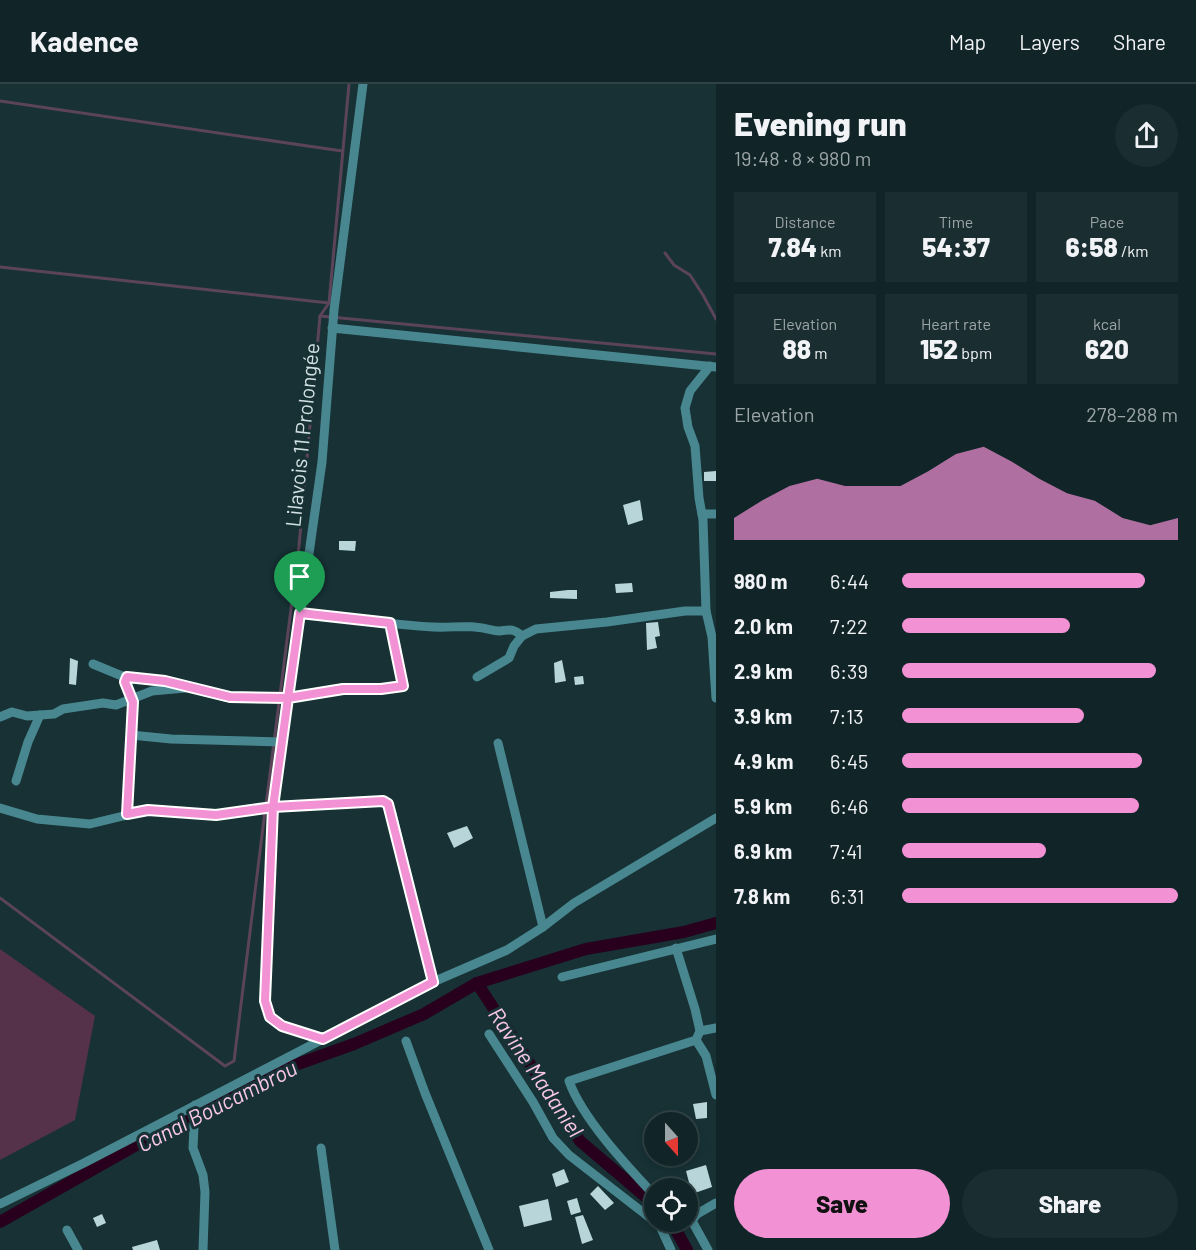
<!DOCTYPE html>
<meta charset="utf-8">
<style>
:root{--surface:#112528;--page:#1a2d30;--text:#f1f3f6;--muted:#9ca5a8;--line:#304245;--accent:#f391d5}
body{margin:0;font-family:Barlow,sans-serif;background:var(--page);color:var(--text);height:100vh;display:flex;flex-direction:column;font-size:22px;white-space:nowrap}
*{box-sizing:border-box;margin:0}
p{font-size:20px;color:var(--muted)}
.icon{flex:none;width:33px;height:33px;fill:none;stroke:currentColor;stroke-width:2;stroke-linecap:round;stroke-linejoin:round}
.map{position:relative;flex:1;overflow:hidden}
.sheet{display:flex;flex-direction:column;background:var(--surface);width:480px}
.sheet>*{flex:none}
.needle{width:39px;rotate:159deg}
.tools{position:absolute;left:644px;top:1028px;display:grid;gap:12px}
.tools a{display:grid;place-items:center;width:54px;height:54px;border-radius:50%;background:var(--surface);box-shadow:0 3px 9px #0003,0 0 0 2px var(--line);font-size:30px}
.pin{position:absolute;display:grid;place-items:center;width:51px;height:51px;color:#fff;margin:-62px -26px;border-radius:50% 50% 50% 0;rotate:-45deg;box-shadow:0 0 6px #0007}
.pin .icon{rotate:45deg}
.round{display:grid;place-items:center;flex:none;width:63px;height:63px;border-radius:32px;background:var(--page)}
.head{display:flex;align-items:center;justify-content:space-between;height:102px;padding:0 18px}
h1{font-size:33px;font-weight:800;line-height:45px}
.stats{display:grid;grid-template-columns:repeat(3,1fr);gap:9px;height:102px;padding:6px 18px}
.stats div{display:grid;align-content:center;border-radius:0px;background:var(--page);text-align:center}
.stats b{font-size:26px;font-weight:800}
.stats small{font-size:16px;font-weight:400}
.stats p{font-size:16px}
.chart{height:168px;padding:12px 18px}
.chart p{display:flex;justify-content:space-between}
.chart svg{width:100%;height:108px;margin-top:6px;fill:var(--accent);opacity:.7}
.button{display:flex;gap:12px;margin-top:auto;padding:12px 18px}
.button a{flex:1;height:69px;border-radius:36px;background:var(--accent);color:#111;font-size:24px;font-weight:800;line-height:69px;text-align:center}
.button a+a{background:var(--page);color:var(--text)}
ul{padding:0 18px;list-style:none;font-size:20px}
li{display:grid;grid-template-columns:96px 72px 1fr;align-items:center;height:45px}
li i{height:15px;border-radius:8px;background:var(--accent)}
header{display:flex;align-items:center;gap:36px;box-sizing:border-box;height:84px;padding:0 30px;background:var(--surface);border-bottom:2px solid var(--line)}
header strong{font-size:28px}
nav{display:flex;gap:33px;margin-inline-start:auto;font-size:21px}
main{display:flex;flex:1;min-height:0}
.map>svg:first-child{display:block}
.green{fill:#55324a}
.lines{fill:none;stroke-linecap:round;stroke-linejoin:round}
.stream{stroke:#5b4459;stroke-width:3}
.canal{stroke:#28001e;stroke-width:12}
.building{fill:#b8d6da}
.street{stroke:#48878f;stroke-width:9}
.route-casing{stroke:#fff;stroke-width:12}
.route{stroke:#f391d5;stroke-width:8}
.labels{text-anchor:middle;stroke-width:6;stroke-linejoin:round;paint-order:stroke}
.street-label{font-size:21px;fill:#d2e1e3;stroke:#173135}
.water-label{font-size:22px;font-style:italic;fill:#f9c8e8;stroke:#173135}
</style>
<header>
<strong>Kadence</strong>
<nav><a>Map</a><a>Layers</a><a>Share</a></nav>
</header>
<main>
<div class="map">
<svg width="716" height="1166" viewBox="0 0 716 1166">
<rect width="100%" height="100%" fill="#173135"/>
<polygon class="green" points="0,865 95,932 75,1036 0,1076"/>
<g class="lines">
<g class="stream">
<polyline points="0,17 342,67"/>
<polyline points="665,169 674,181 690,191 703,211 716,235"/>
<polyline points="0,183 329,219"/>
<polyline points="320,232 716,270"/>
<polyline points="266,721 299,462 320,232 329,219 349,0"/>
<polyline points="0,814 225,982 234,977 265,727"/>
</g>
<g class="canal">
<polyline points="477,899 580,1057 654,1120"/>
<polyline points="671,1137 687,1166"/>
<polyline points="0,1138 175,1039 267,991 354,960 424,930 477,899 586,865 684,848 716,839"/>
</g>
</g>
<g class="building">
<polygon points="716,387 716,397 704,397 704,388"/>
<polygon points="640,416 643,436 628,441 623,421"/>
<polygon points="339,457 356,457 355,467 339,466"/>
<polygon points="632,499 633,508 616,509 615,500"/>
<polygon points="568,506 577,506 577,515 550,514 550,508"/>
<polygon points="658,538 660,552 655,553 657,564 647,566 646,539"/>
<polygon points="70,574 78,577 76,601 69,600"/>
<polygon points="562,576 566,597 555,599 554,579"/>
<polygon points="583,592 584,600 575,601 574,593"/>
<polygon points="467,742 473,754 454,764 447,749"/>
<polygon points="707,1018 707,1034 696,1035 693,1020"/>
<polygon points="706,1081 712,1103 692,1110 686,1087"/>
<polygon points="564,1085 569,1098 556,1103 552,1090"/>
<polygon points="598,1102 614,1119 605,1126 590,1110"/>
<polygon points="577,1114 581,1128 571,1131 567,1117"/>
<polygon points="548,1115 552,1136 524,1143 519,1122"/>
<polygon points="102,1130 106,1139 97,1143 93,1134"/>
<polygon points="583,1131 593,1156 582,1160 575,1133"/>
<polygon points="157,1156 160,1166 133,1166 132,1163"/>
</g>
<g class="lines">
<g class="street">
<polyline points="332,244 716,283"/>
<polyline points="710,282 690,307 685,324 688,343 695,362 699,414 703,436 706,527 712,553 716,614"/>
<polyline points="702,430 716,430"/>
<path d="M300,529C344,532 388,541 433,543C456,544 469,540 492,546C506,550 508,540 522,552"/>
<polyline points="93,580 122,592 165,597 230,613 279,615 343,605 381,605 403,602 390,539"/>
<polyline points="127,593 125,598 133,618 131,651 171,655 282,658"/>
<polyline points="477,593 509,574 514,562 522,552 536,545 607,538 685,527 706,527"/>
<polyline points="0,633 12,628 27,632 54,630 63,625 103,619 116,621 152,607 185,604"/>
<polyline points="498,659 543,843"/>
<polyline points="16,697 28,658 40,631"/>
<polyline points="0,724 37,735 90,740 148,726 216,731 273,723 383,717 388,720 392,729 433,898"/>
<polyline points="127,730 131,651"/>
<polyline points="562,893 716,855"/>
<polyline points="700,947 716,944"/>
<polyline points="489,950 533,1018 553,1054 569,1071 654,1137"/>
<polyline points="323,955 282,942 270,933 265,917 273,723 322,378 334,226 363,0"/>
<polyline points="696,956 706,972 716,1011"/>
<polyline points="406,957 425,1009 489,1166"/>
<polyline points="195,1021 193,1064 203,1091 205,1108 203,1166"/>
<polyline points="321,1064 335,1166"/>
<path d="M654,1111C627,1082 582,1034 569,997L696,956L700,947L695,925L676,864"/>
<polyline points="0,1120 84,1079 433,898 507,866 543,843 574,819 716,734"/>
<polyline points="654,1137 659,1140 671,1166"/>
<polyline points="67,1146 78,1166"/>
<polyline points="708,1166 692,1137 697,1130 716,1119"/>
</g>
</g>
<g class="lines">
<defs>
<polyline id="route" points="300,529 288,614 230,613 165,597 127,593 125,598 133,618 127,730 148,726 216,731 273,723 383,717 388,720 433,898 323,955 282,942 270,933 265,917 273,723 288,614 343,605 381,605 403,602 390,539 300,529"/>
</defs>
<use href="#route" class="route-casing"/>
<use href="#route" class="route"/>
</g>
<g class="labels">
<g class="street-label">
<text transform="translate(303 351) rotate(-84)" y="7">Lilavois 11 Prolongée</text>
</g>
<g class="water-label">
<text transform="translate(536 988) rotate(56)" y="8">Ravine Madaniel</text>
<text transform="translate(217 1022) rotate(-27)" y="8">Canal Boucambrou</text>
</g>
</g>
</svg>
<div class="tools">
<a><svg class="needle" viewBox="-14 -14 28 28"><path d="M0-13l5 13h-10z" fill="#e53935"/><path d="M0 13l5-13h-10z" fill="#9ca5a8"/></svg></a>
<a><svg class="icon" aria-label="locate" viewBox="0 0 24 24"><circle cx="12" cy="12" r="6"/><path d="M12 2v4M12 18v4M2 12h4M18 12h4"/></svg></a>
</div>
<div class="pin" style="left:300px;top:529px;background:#1e9e55"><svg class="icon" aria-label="arrive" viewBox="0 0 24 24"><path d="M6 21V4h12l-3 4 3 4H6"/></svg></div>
</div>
<section class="sheet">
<div class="head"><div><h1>Evening run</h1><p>19:48 · 8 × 980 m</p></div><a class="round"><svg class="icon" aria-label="share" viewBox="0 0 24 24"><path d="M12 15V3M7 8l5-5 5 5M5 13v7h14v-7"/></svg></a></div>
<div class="stats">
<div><p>Distance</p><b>7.84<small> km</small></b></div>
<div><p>Time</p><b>54:37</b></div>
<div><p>Pace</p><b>6:58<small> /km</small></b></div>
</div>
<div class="stats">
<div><p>Elevation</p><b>88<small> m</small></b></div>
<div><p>Heart rate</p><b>152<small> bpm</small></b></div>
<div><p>kcal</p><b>620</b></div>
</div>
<div class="chart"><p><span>Elevation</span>278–288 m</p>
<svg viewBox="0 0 160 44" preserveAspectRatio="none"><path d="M0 44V35L10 28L20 22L30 19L40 22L50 22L60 22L70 16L80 9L90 6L100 12L110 19L120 25L130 28L140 35L150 38L160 35V44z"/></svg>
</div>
<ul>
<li><b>980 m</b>6:44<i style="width:88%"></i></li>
<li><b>2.0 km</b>7:22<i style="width:61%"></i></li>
<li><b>2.9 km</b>6:39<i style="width:92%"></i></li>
<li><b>3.9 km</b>7:13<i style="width:66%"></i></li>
<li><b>4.9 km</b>6:45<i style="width:87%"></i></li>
<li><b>5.9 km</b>6:46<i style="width:86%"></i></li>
<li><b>6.9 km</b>7:41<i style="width:52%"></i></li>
<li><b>7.8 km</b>6:31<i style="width:100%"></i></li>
</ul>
<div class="button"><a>Save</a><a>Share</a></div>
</section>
</main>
